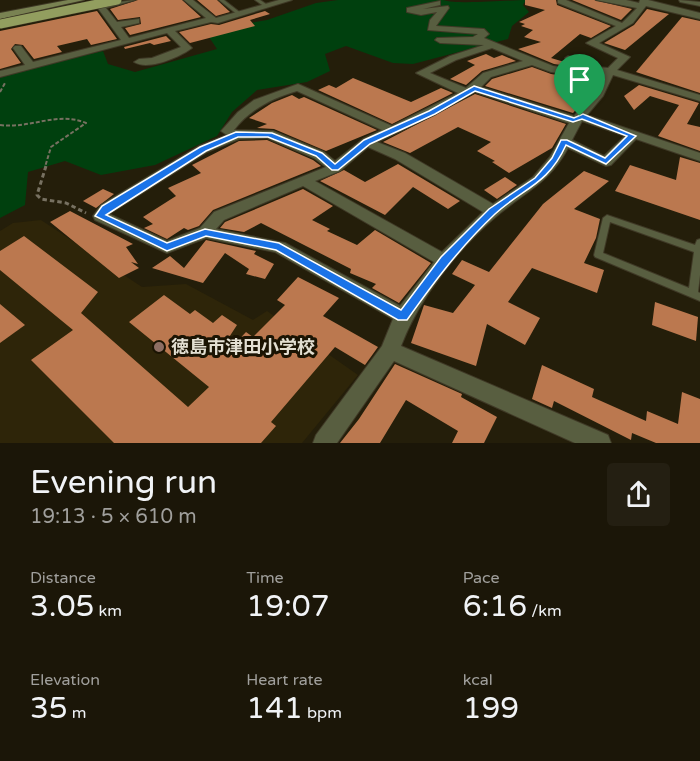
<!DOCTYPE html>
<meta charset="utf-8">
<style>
:root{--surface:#1b1608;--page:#241f12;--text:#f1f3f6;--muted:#a09f9c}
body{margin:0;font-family:"Varela Round","Noto Sans JP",sans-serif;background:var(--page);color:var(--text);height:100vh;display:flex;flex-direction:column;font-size:22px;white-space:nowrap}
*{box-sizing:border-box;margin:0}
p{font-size:20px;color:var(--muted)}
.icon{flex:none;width:33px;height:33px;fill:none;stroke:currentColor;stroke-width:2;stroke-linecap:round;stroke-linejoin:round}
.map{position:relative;height:443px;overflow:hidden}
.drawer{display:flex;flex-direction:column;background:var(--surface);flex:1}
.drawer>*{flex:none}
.pin{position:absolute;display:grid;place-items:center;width:51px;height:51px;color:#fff;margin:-62px -26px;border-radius:50% 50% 50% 0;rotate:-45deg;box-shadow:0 0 6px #0007}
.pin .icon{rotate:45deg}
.round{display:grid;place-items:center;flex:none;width:63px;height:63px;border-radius:6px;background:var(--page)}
.head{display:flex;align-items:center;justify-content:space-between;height:102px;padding:0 30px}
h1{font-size:33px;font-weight:600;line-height:45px}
.metrics{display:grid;grid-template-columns:repeat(3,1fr);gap:9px;height:102px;padding:6px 30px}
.metrics div{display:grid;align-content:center}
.metrics b{font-size:30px;font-weight:600}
.metrics small{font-size:16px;font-weight:400}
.metrics p{font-size:16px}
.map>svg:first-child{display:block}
.built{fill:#2e2509}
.green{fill:#00400e}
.building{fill:#bb784f}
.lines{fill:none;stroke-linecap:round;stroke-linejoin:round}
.lane-casing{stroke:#3f3926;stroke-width:2}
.street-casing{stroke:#3f3926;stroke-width:2}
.secondary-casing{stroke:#3f3926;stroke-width:2}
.path-far1{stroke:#777161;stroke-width:2;stroke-dasharray:4 2;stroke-linecap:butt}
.path{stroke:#777161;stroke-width:3;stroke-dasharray:4.5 3;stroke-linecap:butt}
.lane{fill:#585e40;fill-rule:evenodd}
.street{fill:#585e40;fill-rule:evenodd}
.secondary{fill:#798252;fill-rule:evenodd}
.primary-bridge-casing{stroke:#3f3926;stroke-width:10;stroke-linecap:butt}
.primary-bridge{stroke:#929e5f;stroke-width:9}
.route{fill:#1a73e8;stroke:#fff;stroke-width:1.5;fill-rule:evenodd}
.education-dot{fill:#8d6e63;stroke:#1b1403;stroke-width:2}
.labels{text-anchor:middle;stroke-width:6;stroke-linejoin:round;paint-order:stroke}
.near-poi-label{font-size:18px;font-weight:bold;fill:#e3dfd2;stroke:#1b1403;text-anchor:start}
</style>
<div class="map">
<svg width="700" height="443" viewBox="0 0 700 443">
<rect width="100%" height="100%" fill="#241e0a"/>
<polygon class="built" points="41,220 142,287 186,284 253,320 267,311 358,375 302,443 0,443 0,231 13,223"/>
<path class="green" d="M338,0H443C458,5 507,0 526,0L523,5L529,12L512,26L508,39L413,64L393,63L346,46L325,54L330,71L307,82L257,90L232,112L217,136L155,165L101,175L65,161L28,172L25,205L0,218V76L103,51L108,64L135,72L217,49L205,31L267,20L316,3Z"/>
<g class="building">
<polygon points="138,0 182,0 201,17 130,35 125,28 141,24 140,17 118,20 110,9"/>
<polygon points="197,0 217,0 230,12 216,16"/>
<polygon points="525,0 556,0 557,5 611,26 591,38 580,34 551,58 588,69 554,64 518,49 541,42 524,37 533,30 521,26 525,24 519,22 545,10 525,5"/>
<polygon points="572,0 594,0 632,9 621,20"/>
<polygon points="647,9 669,14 625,50 604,43 634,25"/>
<polygon points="97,11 117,39 91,45 87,39 57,46 62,52 34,59 23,45 15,44 11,49 21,63 0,69 0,31"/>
<polygon points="265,11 270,14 250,20 255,26 190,43 179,32 211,24 219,25"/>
<polygon points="682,17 700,21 700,93 636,72"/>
<polygon points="166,36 171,41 154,45 150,43 125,49 124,47"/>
<polygon points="486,54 494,58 502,55 516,61 482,71 466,85 450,79 475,65 467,61"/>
<polygon points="532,67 551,74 590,80 576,99 584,101 573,113 485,86 492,79"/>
<polygon points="353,78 411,102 441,88 453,93 392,124 318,90 329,85 336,88"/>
<polygon points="639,85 699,103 687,124 700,127 700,151 658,136 679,105 650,96 634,110 624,96"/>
<polygon points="475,94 566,124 552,148 509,173 492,162 495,161 477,151 491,142 458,127 410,153 383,142"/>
<polygon points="292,95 299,99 304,97 377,130 326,151 274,129 257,128 267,124 249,118 272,103"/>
<polygon points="267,140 313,160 321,166 213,210 199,226 188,230 184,228 167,239 144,228 153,224 143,217 176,196 168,188 201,173 192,165 239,141"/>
<polygon points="680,157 700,163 700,220 615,191 630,165 676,180"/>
<polygon points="398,164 460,201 448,209 413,187 385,215 320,181 344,170 365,182"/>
<polygon points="584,171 609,181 574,209 600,219 596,238 584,263 604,270 597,293 532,268 508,302 540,318 525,345 487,324 476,366 411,343 424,305 453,313 475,285 452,274 462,260 489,272 543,204"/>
<polygon points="505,177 517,185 497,199 484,190"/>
<polygon points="103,189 114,194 96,208 83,201"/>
<polygon points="303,189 333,206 312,220 330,229 327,231 357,245 375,230 431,263 399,303 372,288 376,284 350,273 351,269 261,223 244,232 220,228 225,222"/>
<polygon points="70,211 133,244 126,247 138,264 131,262 139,268 119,278 50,222"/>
<polygon points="24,236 98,292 81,313 188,407 209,387 129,322 164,295 190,314 195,310 213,323 222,315 237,325 224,345 230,349 246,332 253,337 285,305 277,300 298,277 339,298 323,316 378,347 365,365 335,347 271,422 276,426 261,443 114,443 31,360 73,330 0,270 0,251"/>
<polygon points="206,240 256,251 254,254 274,264 265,279 246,274 249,269 225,253 203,283 152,268 170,256 184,268"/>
<polygon points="655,302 698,317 696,341 652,325"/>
<polygon points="0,304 25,325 0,343"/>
<polygon points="395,364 462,394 461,397 497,417 484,443 452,443 458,431 406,400 380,443 340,443 359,419"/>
<polygon points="542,365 594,389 592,397 646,421 647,411 678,424 682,392 700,399 700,443 656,443 632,433 631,440 554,401 552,408 532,399"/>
</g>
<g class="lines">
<defs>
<g id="lane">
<polygon points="219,0 224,0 242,14 238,15"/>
<polygon points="255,0 260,0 269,6 265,7"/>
<polygon points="568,56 600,66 601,67 598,69 566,59 565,58"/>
<path d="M607,215L695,245L697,240L700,239V275L698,292L700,293V301L595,257L594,255L603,218ZM610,222L694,252L689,288L603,253Z"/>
</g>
<g id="street">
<path d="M92,0H100L103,4L135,0L106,8L117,22L139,19V23L121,27L129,38L206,18L184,0H193L216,18L279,0H292L218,23L211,22L175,31L192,48C180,57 148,71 134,62L139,59L152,58L181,47L167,33L0,77V71L25,65L13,48L15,46H21L33,62L121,40Z"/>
<path d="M558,0H566L622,23L637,8L596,0H626L639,3L640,0H648L700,13V19L646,6L633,23L599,43L630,57L617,70L700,95V101L613,75L603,96L587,115L700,153V161L636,139L611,165L606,166L568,148C549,183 528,190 499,214C459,247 419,298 401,346L608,435L611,443H575L394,361L337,443H313L316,435L382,346L393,319L275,252L206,238L167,253L95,220L93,216L101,205L199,146L227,135L221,131L238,112L254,100L298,84L392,126L458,93L416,73L450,56L484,45L440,43L435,40L437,38L473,37L478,34L428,30L430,20L437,12L421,15L407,12V8L440,1V5L423,9L448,6L449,8L436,26L484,29L489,34L484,38L553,66L604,73L598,71V67L608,68L618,58L586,43L616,26L558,3ZM492,48L523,61L483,73L466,88L430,73L456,60ZM532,65L551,72L601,79L592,95L574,116L481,87L491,77ZM297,91L382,130L363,139L335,161L324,152L273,131L234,130C250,109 273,98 297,91ZM475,92L569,123L550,157L533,177L493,204L405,153L377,142L436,114ZM582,121L625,136L604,156L572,140ZM267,138L314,158L326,167L214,212L200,228L167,241L109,214L207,152L239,139ZM368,147L395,159L483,212L442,252L315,181L340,171ZM303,186L434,262L400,306L285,243L216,229L224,220Z"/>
<polygon points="679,0 700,2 700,6 680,2"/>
</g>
<polygon id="secondary" points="68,0 84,0 0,19 0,13"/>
</defs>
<use href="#lane" class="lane-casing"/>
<use href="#street" class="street-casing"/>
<use href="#secondary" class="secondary-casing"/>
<g class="path-far1">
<polyline points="0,92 5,83"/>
<path d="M0,125C30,129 57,111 86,123L51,147L45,167"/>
</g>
<polyline class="path" points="46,166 37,195 41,199 66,203 86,213"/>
<use href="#lane" class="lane"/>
<use href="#street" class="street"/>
<use href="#secondary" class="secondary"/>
<defs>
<polyline id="primary-bridge" points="0,24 117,0"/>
</defs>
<use href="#primary-bridge" class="primary-bridge-casing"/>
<use href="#primary-bridge" class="primary-bridge"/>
</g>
<path class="route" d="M474,86L574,118L583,114L636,136L606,164L566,145C548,185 523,188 495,214C461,246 434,282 407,320H398L276,250L206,236L167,251L95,216L102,206L200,147L236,132L272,133L322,153L335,164L364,140L429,111ZM475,91L573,122L582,119L627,136L605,158L567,140H561L552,158L535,178L489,209L441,257L401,310L279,243L205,229L167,243L106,215L206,151L238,137H268L316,156L332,170H338L370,144L435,114Z"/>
<circle class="education-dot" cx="159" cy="347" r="6"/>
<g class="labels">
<g class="near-poi-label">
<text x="171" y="353">徳島市津田小学校</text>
</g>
</g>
</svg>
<div class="pin" style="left:580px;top:116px;background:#1e9e55"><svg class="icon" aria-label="arrive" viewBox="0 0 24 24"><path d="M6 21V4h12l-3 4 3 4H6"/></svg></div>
</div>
<section class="drawer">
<div class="head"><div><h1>Evening run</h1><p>19:13 · 5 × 610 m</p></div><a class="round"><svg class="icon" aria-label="share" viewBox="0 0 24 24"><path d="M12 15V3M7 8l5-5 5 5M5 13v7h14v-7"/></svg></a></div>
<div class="metrics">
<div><p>Distance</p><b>3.05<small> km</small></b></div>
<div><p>Time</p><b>19:07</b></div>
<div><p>Pace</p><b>6:16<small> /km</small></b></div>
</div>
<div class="metrics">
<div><p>Elevation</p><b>35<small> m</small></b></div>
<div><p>Heart rate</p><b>141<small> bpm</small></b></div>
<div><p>kcal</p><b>199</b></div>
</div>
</section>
